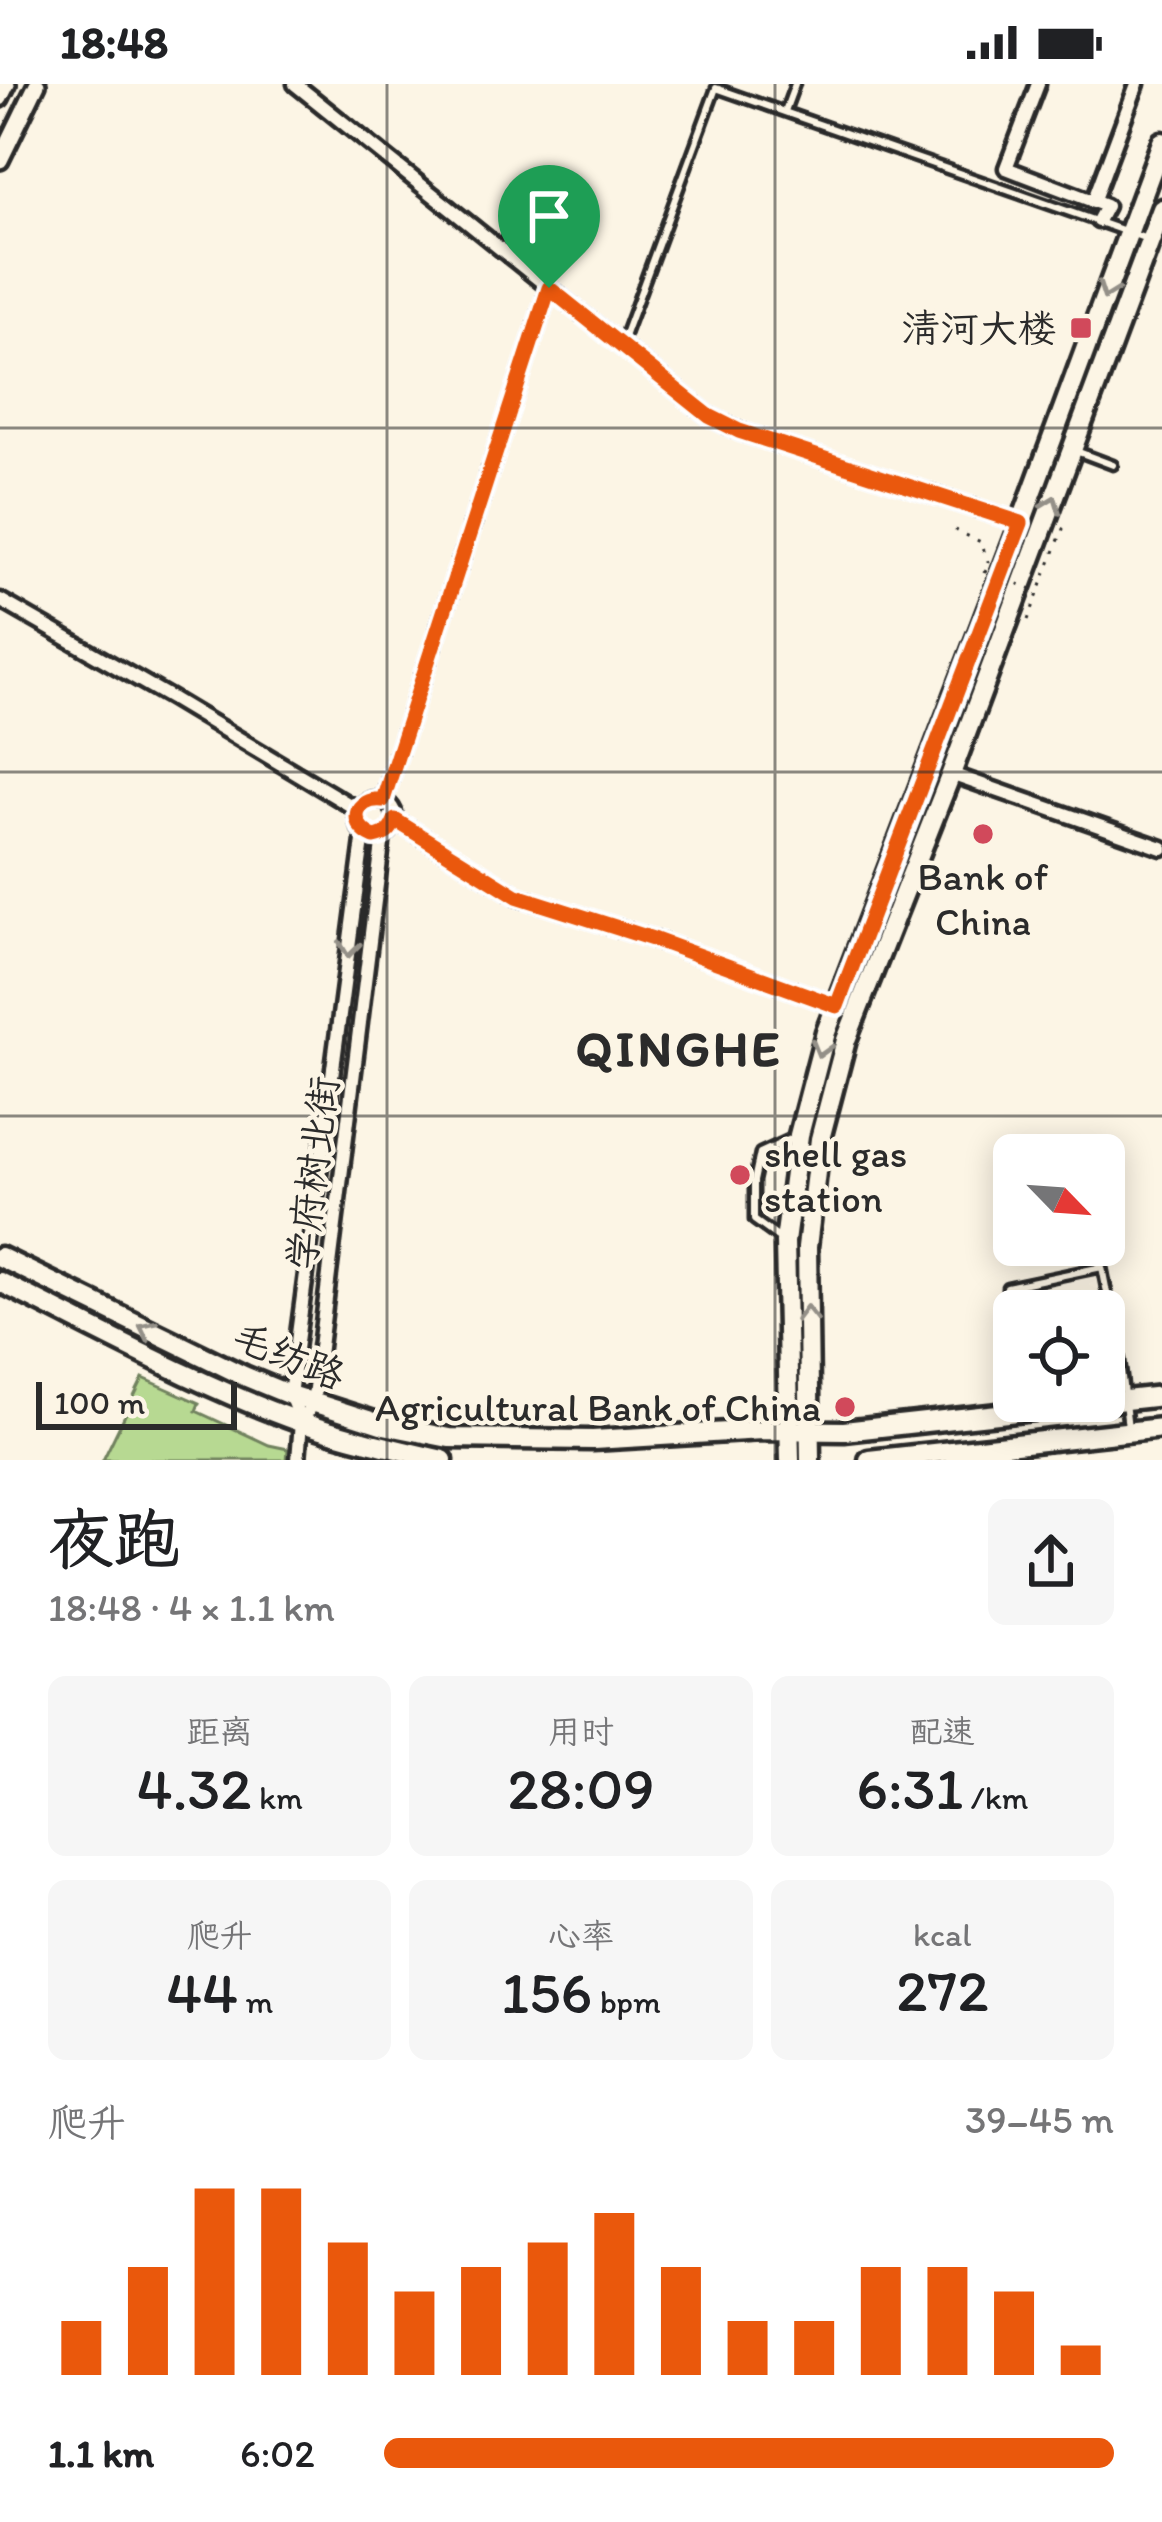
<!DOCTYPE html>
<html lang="zh">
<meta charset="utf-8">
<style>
:root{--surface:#fff;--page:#f6f6f6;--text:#202124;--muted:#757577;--accent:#ea580c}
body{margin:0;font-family:Itim,"LXGW WenKai TC",sans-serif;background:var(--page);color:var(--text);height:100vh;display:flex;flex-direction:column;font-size:45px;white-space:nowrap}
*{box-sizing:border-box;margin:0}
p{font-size:39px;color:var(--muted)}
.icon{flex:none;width:66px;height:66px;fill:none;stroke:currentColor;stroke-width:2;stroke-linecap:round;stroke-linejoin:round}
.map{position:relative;height:1376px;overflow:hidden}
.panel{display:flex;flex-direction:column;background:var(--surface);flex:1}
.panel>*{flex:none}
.needle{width:78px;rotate:115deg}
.controls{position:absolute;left:993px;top:1050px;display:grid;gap:24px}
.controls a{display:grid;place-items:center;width:132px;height:132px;border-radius:18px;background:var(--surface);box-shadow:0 6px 30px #0003;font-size:60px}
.scale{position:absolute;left:36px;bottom:30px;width:201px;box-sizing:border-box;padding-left:12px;border:6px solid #2b2b2b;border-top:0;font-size:33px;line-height:42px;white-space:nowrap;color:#2b2b2b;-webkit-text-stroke:9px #fcf5e5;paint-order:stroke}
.pin{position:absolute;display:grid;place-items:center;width:102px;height:102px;color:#fff;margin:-123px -51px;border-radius:50% 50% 50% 0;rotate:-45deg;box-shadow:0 0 12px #0007}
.pin .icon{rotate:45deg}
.round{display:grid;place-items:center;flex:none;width:126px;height:126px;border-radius:18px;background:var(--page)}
.summary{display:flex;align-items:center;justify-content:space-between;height:204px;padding:0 48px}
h1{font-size:66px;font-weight:600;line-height:90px}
.stats{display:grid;grid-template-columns:repeat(3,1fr);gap:18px;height:204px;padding:12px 48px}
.stats div{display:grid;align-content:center;border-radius:18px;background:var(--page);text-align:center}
.stats b{font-size:60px;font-weight:600}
.stats small{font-size:33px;font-weight:400}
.stats p{font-size:33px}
.chart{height:336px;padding:24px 48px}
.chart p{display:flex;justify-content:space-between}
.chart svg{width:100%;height:216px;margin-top:12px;stroke:var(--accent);stroke-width:6}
ul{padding:0 48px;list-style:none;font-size:39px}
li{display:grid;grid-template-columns:192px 144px 1fr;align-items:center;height:90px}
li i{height:30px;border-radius:15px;background:var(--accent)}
.status{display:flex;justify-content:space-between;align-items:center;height:84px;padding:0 60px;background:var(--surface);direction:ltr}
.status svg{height:33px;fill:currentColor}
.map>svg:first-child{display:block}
.green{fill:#b7d992;stroke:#71825e;stroke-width:3}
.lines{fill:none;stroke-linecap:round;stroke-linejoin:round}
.service-casing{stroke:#2b2b2b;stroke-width:15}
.minor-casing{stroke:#2b2b2b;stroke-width:21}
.tertiary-casing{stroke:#2b2b2b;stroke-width:24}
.secondary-casing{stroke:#2b2b2b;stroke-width:27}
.path{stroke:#2b2b2b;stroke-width:3;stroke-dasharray:3 9;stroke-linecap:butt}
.service{stroke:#fcf5e5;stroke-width:6}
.minor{stroke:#fcf5e5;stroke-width:12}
.tertiary{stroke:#fcf5e5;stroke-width:15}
.secondary{stroke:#fcf5e5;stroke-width:18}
.path-bridge{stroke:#2b2b2b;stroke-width:3;stroke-dasharray:3 9;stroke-linecap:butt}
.oneway{stroke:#949088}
.route-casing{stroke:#fff;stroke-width:24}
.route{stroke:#ea580c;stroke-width:15}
.grid{fill:none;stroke:#2b2b2b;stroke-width:3;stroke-opacity:0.55}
.poi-dot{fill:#d1495b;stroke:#fcf5e5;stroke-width:4.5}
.labels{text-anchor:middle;stroke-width:9;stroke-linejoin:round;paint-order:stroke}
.poi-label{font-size:39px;fill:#2b2b2b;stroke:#fcf5e5;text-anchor:end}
.street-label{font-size:39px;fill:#2b2b2b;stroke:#fcf5e5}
.district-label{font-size:51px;font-weight:bold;letter-spacing:3px;fill:#2b2b2b;stroke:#fcf5e5}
</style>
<div class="status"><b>18:48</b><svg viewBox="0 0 49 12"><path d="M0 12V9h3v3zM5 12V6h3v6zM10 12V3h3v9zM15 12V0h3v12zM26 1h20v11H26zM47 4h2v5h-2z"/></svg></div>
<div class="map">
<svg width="1162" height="1376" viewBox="0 0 1162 1376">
<rect width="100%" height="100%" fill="#fcf5e5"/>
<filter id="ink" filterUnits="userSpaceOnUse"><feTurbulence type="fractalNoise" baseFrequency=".00833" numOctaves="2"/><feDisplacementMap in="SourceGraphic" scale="24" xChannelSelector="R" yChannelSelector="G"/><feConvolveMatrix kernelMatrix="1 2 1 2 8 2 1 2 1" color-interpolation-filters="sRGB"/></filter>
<g filter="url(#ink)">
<polygon class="green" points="143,1294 199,1319 196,1327 269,1361 288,1365 287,1376 103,1376"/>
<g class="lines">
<defs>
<g id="service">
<polyline points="785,27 795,0"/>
<polyline points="621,261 716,4 1147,155"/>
<polyline points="1076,367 1113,381"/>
<polyline points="783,1157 754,1136 754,1097 760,1069 795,1053"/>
<polyline points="1014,1257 1007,1203 1102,1183 1120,1276 1128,1344"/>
</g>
<g id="minor">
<polyline points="295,0 709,332 739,347 1021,439"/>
<polyline points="1038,0 1006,84 1106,122 1098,137"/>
<polyline points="1093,118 1137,0"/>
<polyline points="0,516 171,614 358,726"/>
<polyline points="951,690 1162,764"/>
<circle cx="376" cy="734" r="19"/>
<polyline points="383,716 549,204"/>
<polyline points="395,736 517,812 656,856 837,922"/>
<polyline points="301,1338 313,1320 383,752"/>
<polyline points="298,1376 301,1338 290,1311 364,749"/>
</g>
<g id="tertiary">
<polyline points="0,14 7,0"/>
<polyline points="0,76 37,0"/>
</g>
<g id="secondary">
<polyline points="0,1173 244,1292 290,1311 384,1341 449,1354 593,1356 762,1346 844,1347 1162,1312"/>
<path d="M0,1198C98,1246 198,1302 300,1338C347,1354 395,1365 443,1376"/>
<polyline points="790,1376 785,1158 799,1051 826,948 1021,439 1162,58"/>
<polyline points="810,1376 807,1163 820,1055 846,956 951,690 1162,125"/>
<polyline points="869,1376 1162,1344"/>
</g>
</defs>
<use href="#service" class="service-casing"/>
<use href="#minor" class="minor-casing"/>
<use href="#tertiary" class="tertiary-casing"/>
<use href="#secondary" class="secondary-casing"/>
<g class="path">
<polyline points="955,446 981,458 988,478 984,489"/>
<polyline points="1028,536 1063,445 1059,443"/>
</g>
<use href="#service" class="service"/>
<use href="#minor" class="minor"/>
<use href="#tertiary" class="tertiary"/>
<use href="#secondary" class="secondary"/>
<polyline class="path-bridge" points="984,487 1040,508"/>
</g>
<defs><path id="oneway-chevron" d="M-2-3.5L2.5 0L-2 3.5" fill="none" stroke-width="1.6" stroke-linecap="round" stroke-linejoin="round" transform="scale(3)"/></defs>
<g class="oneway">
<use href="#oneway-chevron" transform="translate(1107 207) rotate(110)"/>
<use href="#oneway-chevron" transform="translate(1052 420) rotate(-69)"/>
<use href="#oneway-chevron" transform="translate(349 865) rotate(97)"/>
<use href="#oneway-chevron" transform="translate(821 965) rotate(106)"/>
<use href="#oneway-chevron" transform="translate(807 1230) rotate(-91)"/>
<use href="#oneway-chevron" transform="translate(147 1245) rotate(-154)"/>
</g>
</g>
<g class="lines" filter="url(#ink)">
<defs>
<path id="route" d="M549,204L709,332L739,347L1021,439L837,922L656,856L517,812L395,736C391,747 386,751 374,753C347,741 354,713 383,716Z"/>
</defs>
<use href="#route" class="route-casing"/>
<use href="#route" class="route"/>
</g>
<path class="grid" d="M387,0V1376M775,0V1376M0,344H1162M0,688H1162M0,1032H1162"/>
<g class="poi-dot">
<rect x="1069" y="232" width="24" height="24" rx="6"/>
<circle cx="983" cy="750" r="12"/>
<circle cx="740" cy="1091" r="12"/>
<circle cx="845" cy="1323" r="12"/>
</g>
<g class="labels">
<g class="poi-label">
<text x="1057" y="258">清河大楼</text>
<text x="983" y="806" text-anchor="middle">Bank of<tspan x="983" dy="45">China</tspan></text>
<text x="764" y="1083" text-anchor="start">shell gas<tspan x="764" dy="45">station</tspan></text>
<text x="821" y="1337">Agricultural Bank of China</text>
</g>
<g class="street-label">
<text transform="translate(312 1089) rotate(-83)" y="14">学府树北街</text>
<text transform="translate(289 1271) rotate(22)" y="14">毛纺路</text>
</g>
<g class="district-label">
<text x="679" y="982">QINGHE</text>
</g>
</g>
</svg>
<div class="controls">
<a><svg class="needle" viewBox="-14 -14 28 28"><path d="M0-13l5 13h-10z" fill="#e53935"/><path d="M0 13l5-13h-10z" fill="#757577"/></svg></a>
<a><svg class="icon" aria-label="locate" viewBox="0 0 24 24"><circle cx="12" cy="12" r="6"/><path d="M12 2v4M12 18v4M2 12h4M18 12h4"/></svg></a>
</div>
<div class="scale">100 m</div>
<div class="pin" style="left:549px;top:204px;background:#1e9e55"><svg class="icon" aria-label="arrive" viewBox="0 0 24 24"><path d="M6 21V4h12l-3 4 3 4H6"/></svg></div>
</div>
<section class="panel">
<div class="summary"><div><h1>夜跑</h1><p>18:48 · 4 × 1.1 km</p></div><a class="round"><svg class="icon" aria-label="share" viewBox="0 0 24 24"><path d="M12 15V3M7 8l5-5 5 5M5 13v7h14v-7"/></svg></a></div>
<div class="stats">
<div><p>距离</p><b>4.32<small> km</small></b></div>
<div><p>用时</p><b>28:09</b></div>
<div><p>配速</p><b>6:31<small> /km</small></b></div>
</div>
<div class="stats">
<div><p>爬升</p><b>44<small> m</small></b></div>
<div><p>心率</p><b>156<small> bpm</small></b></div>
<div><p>kcal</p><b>272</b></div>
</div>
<div class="chart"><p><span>爬升</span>39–45 m</p>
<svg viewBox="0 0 160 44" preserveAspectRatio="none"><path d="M5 44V33M15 44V22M25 44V6M35 44V6M45 44V17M55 44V27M65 44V22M75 44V17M85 44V11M95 44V22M105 44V33M115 44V33M125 44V22M135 44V22M145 44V27M155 44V38"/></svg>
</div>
<ul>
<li><b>1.1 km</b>6:02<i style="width:100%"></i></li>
</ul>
</section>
